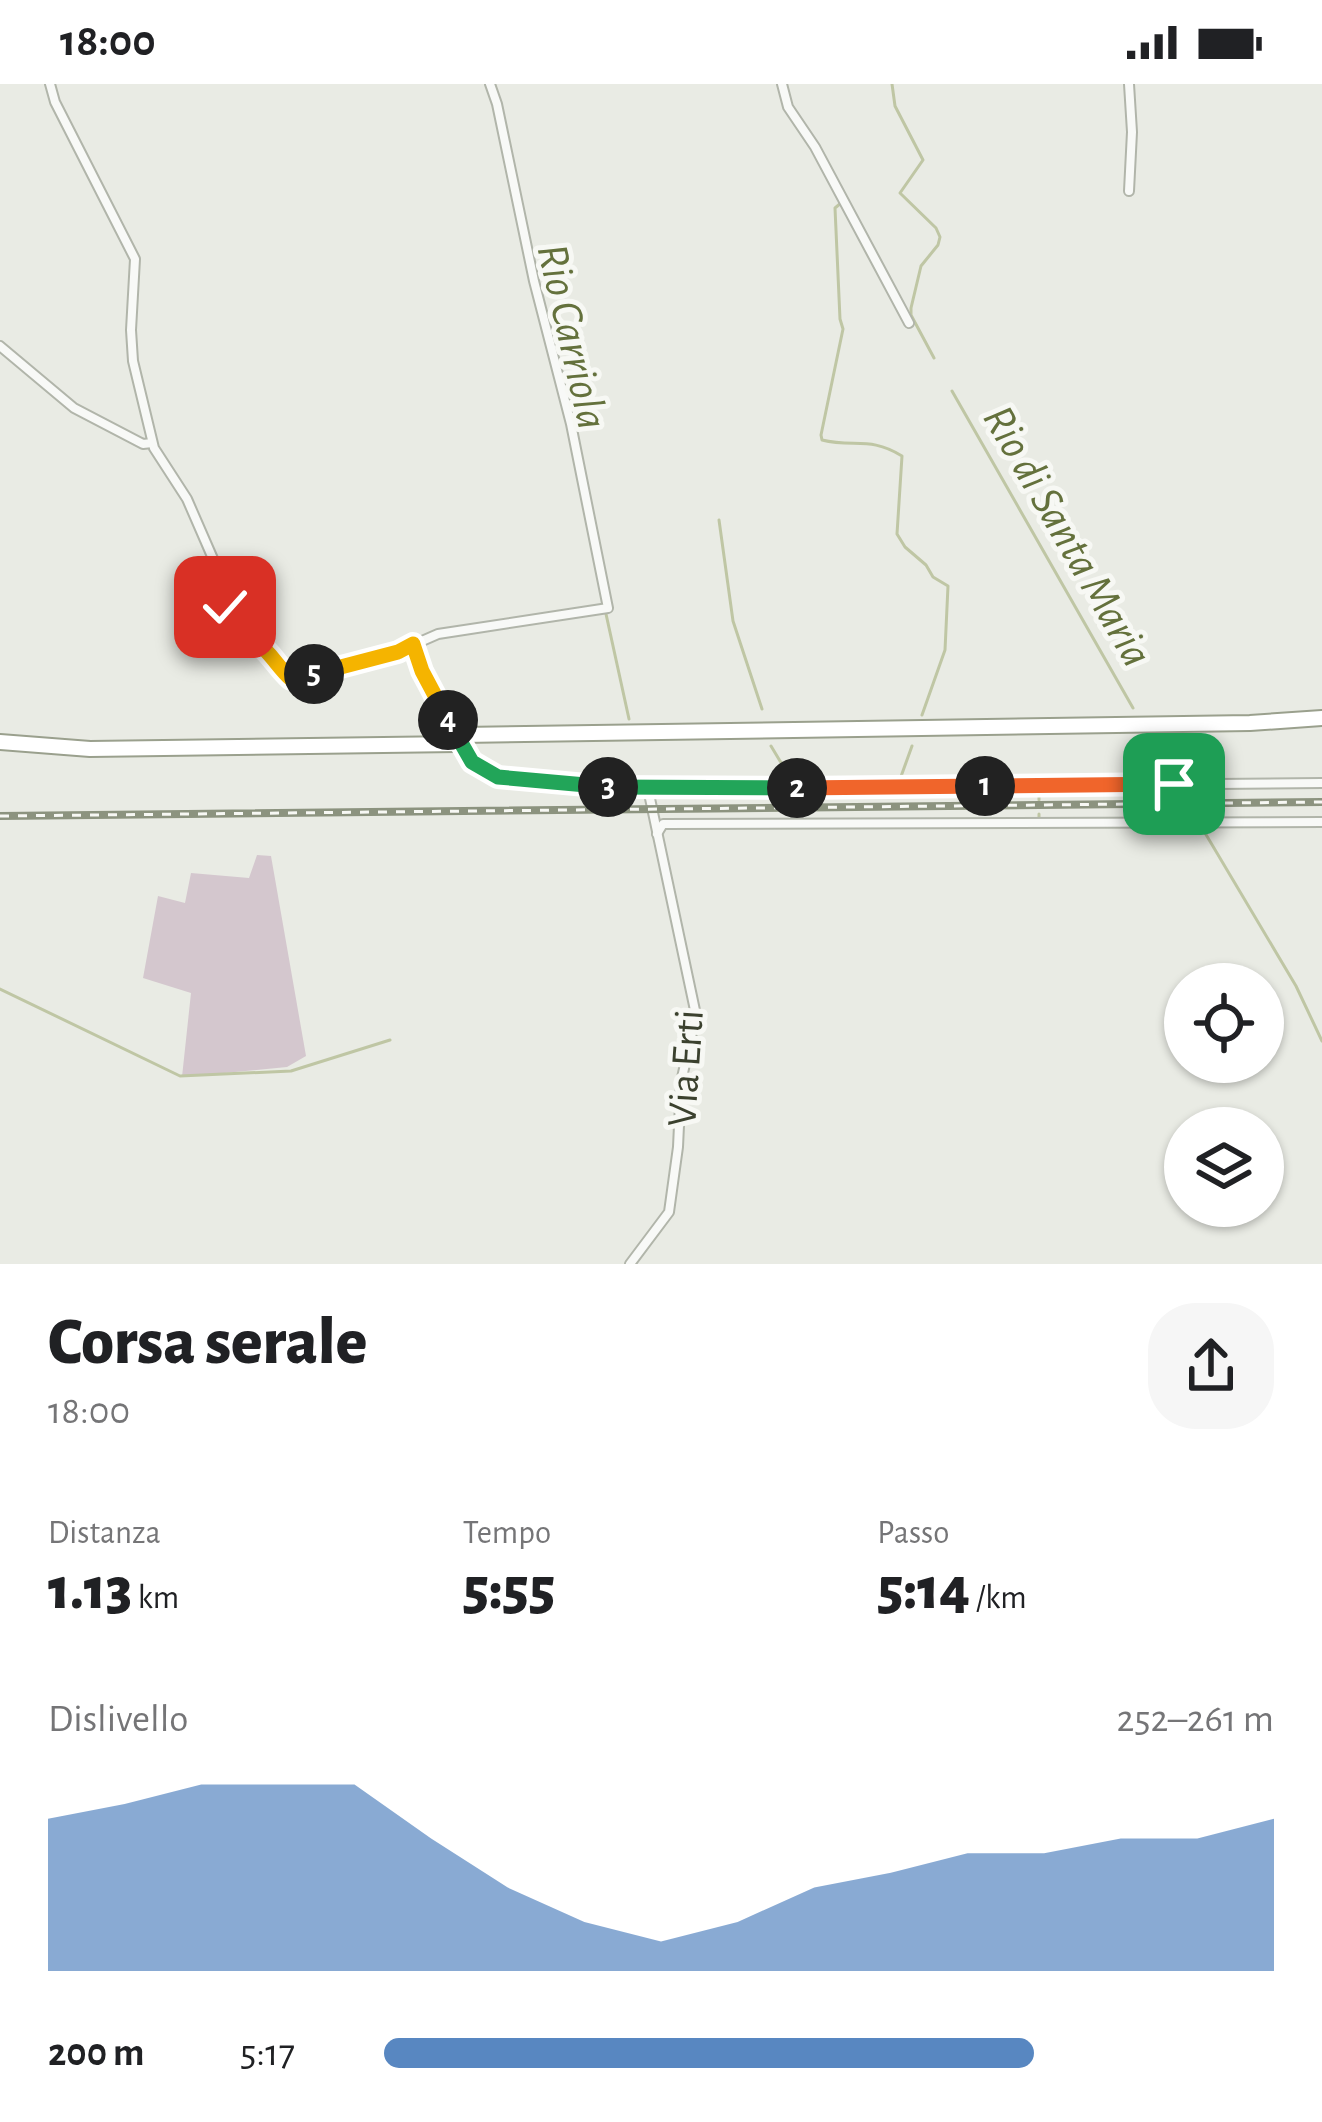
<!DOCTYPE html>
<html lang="it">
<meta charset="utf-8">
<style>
:root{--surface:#fff;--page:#f6f6f6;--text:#202124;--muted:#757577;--accent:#5887c1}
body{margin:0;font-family:"Alegreya Sans",sans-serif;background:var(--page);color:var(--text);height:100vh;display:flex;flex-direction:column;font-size:45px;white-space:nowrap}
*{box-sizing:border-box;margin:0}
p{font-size:39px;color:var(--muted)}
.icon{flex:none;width:66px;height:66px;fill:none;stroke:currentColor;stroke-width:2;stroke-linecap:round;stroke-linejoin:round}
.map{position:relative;height:1180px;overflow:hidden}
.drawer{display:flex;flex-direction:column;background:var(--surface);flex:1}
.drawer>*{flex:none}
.fabs{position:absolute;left:1164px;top:879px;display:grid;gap:24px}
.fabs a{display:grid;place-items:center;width:120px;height:120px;border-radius:50%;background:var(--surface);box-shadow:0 3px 9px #0004;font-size:60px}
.pin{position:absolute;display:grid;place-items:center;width:102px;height:102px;color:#fff;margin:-51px;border-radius:24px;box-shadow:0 6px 18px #0006}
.km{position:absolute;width:60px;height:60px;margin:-30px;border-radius:50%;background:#222;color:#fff;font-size:33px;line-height:60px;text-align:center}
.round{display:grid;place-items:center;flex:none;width:126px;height:126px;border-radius:48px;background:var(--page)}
.head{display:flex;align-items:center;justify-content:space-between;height:204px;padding:0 48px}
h1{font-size:66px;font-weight:800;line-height:90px}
.stats{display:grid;grid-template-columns:repeat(3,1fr);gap:18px;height:204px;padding:12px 48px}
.stats div{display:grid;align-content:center}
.stats b{font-size:60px;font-weight:800}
.stats small{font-size:33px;font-weight:400}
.stats p{font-size:33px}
.chart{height:336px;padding:24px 48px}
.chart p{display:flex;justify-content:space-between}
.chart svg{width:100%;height:216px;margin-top:12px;fill:var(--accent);opacity:.7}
ul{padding:0 48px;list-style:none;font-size:39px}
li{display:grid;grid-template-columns:192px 144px 1fr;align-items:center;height:90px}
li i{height:30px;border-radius:15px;background:var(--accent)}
.status{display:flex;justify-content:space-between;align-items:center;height:84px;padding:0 60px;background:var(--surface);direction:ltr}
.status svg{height:33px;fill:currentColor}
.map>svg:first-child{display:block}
.green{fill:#d4c7ce}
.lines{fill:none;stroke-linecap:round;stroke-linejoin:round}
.stream{stroke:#bfc6a4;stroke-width:3}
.minor-casing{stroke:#b1b5aa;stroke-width:12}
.trunk-casing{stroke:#9aa08d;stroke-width:18}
.minor{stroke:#f8f9f7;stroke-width:8}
.trunk{stroke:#fff;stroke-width:14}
.rail-casing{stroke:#8c937f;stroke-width:8}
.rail{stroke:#f7f8f4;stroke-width:3;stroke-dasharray:9;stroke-linecap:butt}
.minor-bridge-casing{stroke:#b1b5aa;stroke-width:12;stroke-linecap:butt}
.minor-bridge{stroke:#f8f9f7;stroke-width:8}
.split-1-casing{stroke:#fff;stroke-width:24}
.split-2-casing{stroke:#fff;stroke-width:24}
.split-3-casing{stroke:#fff;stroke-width:24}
.split-4-casing{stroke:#fff;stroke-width:24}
.split-5-casing{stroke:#fff;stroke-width:24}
.split-6-casing{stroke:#fff;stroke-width:24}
.split-1{stroke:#f0652b;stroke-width:15}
.split-2{stroke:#f0652b;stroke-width:15}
.split-3{stroke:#22a559;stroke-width:15}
.split-4{stroke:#22a559;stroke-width:15}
.split-5{stroke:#f5b400;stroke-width:15}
.split-6{stroke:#f5b400;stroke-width:15}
.labels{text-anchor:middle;stroke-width:10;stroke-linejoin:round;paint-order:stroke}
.street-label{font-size:42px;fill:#3b412e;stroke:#f7f8f4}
.water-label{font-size:45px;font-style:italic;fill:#64713c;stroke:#f7f8f4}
</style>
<div class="status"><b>18:00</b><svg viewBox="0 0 49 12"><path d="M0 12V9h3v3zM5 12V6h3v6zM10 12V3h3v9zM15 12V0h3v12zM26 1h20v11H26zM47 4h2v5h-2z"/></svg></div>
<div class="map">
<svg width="1322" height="1180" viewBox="0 0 1322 1180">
<rect width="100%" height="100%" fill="#e9ebe4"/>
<polygon class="green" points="257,771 271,772 306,972 287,983 182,993 191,909 143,894 158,812 185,819 191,789 249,794"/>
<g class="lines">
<g class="stream">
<polyline points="892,0 895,22 923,76 900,109 936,144 940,153 938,161 921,182 911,224 911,231 934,274"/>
<polyline points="497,36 509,97"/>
<path d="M841,119L835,124L840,235L843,245L821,351L822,356C854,364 870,352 902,372L897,450L905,463L926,481L933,493L948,502L945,566L922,631"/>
<polyline points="952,307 1133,624"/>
<polyline points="572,363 596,483"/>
<polyline points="719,436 733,537 762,625"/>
<polyline points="606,530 629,635"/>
<polyline points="1149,652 1175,697"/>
<polyline points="771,662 780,677 799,699 1028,696 1030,705 1039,706 1039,716"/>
<polyline points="899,698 912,662"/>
<polyline points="1180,705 1185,715"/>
<polyline points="1192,727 1296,902 1322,957"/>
<polyline points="1027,735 1039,735 1039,730"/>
<polyline points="0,905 180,992 291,987 390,956"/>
</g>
<defs>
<g id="minor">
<polyline points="50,0 55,18 135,175 131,246 133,277 154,364 187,415 214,477 225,523 232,535 291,594 397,568 438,550 608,524 571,340 534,197 497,20 490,0"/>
<polyline points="782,0 788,23 815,63 909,239"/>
<polyline points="1129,0 1132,48 1129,107"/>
<polyline points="0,262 74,324 143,360 152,359"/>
<polyline points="413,560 421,587 440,622"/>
<polyline points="472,678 490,689 505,694 648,705 1322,699"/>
<polyline points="657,750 663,740 1322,738"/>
<polyline points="630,1180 669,1128 678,1063 681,998 696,931 648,705"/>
</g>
<g id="trunk">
<polyline points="462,651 1250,639 1322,634"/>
<polyline points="0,658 90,665 457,660"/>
</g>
</defs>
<use href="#minor" class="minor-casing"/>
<use href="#trunk" class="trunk-casing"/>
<use href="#minor" class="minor"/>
<use href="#trunk" class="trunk"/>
<defs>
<polyline id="rail" points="0,732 1322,718"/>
</defs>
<use href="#rail" class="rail-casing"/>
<use href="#rail" class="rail"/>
<defs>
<polyline id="minor-bridge" points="440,622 472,678"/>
</defs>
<use href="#minor-bridge" class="minor-bridge-casing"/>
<use href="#minor-bridge" class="minor-bridge"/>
</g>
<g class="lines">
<defs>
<polyline id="split-1" points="985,702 1174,700"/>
<polyline id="split-2" points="797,704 985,702"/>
<polyline id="split-3" points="608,703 797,704"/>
<polyline id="split-4" points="448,636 472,678 498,693 608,703"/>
<polyline id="split-5" points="314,590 398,568 413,560 422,587 448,636"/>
<path id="split-6" d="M225,523C236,544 254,553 269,570C277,579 282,587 291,595L314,590"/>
</defs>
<use href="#split-1" class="split-1-casing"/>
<use href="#split-2" class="split-2-casing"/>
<use href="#split-3" class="split-3-casing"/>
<use href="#split-4" class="split-4-casing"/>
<use href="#split-5" class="split-5-casing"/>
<use href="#split-6" class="split-6-casing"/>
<use href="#split-1" class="split-1"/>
<use href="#split-2" class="split-2"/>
<use href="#split-3" class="split-3"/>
<use href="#split-4" class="split-4"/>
<use href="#split-5" class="split-5"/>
<use href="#split-6" class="split-6"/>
</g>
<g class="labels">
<g class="street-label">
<text transform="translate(684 984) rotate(-86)" y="15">Via Erti</text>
</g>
<g class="water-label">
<text transform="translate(574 252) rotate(77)" y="16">Rio Carriola</text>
<text transform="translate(1069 451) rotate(60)" y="16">Rio di Santa Maria</text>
</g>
</g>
</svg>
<div class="fabs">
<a><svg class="icon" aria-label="locate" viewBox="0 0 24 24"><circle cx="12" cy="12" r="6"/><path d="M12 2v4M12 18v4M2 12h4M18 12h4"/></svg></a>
<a><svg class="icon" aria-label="layers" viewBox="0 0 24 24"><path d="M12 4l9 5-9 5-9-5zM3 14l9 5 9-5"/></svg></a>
</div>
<div class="pin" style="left:1174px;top:700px;background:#1e9e55"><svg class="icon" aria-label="arrive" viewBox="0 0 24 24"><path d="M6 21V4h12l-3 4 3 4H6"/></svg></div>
<div class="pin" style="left:225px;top:523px;background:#d93025"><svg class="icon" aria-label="check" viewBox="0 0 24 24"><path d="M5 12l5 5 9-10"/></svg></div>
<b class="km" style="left:985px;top:702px">1</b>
<b class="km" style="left:797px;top:704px">2</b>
<b class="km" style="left:608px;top:703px">3</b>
<b class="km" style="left:448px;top:636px">4</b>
<b class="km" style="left:314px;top:590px">5</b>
</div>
<section class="drawer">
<div class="head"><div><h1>Corsa serale</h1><p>18:00</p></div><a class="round"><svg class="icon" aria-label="share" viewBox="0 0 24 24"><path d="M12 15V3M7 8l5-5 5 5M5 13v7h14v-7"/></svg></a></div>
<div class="stats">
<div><p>Distanza</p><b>1.13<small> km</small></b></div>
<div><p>Tempo</p><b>5:55</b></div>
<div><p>Passo</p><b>5:14<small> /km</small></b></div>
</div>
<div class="chart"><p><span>Dislivello</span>252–261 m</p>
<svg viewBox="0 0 160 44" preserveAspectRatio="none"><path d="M0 44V13L10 10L20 6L30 6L40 6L50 17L60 27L70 34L80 38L90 34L100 27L110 24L120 20L130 20L140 17L150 17L160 13V44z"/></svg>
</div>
<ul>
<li><b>200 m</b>5:17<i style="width:73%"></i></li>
</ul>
</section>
